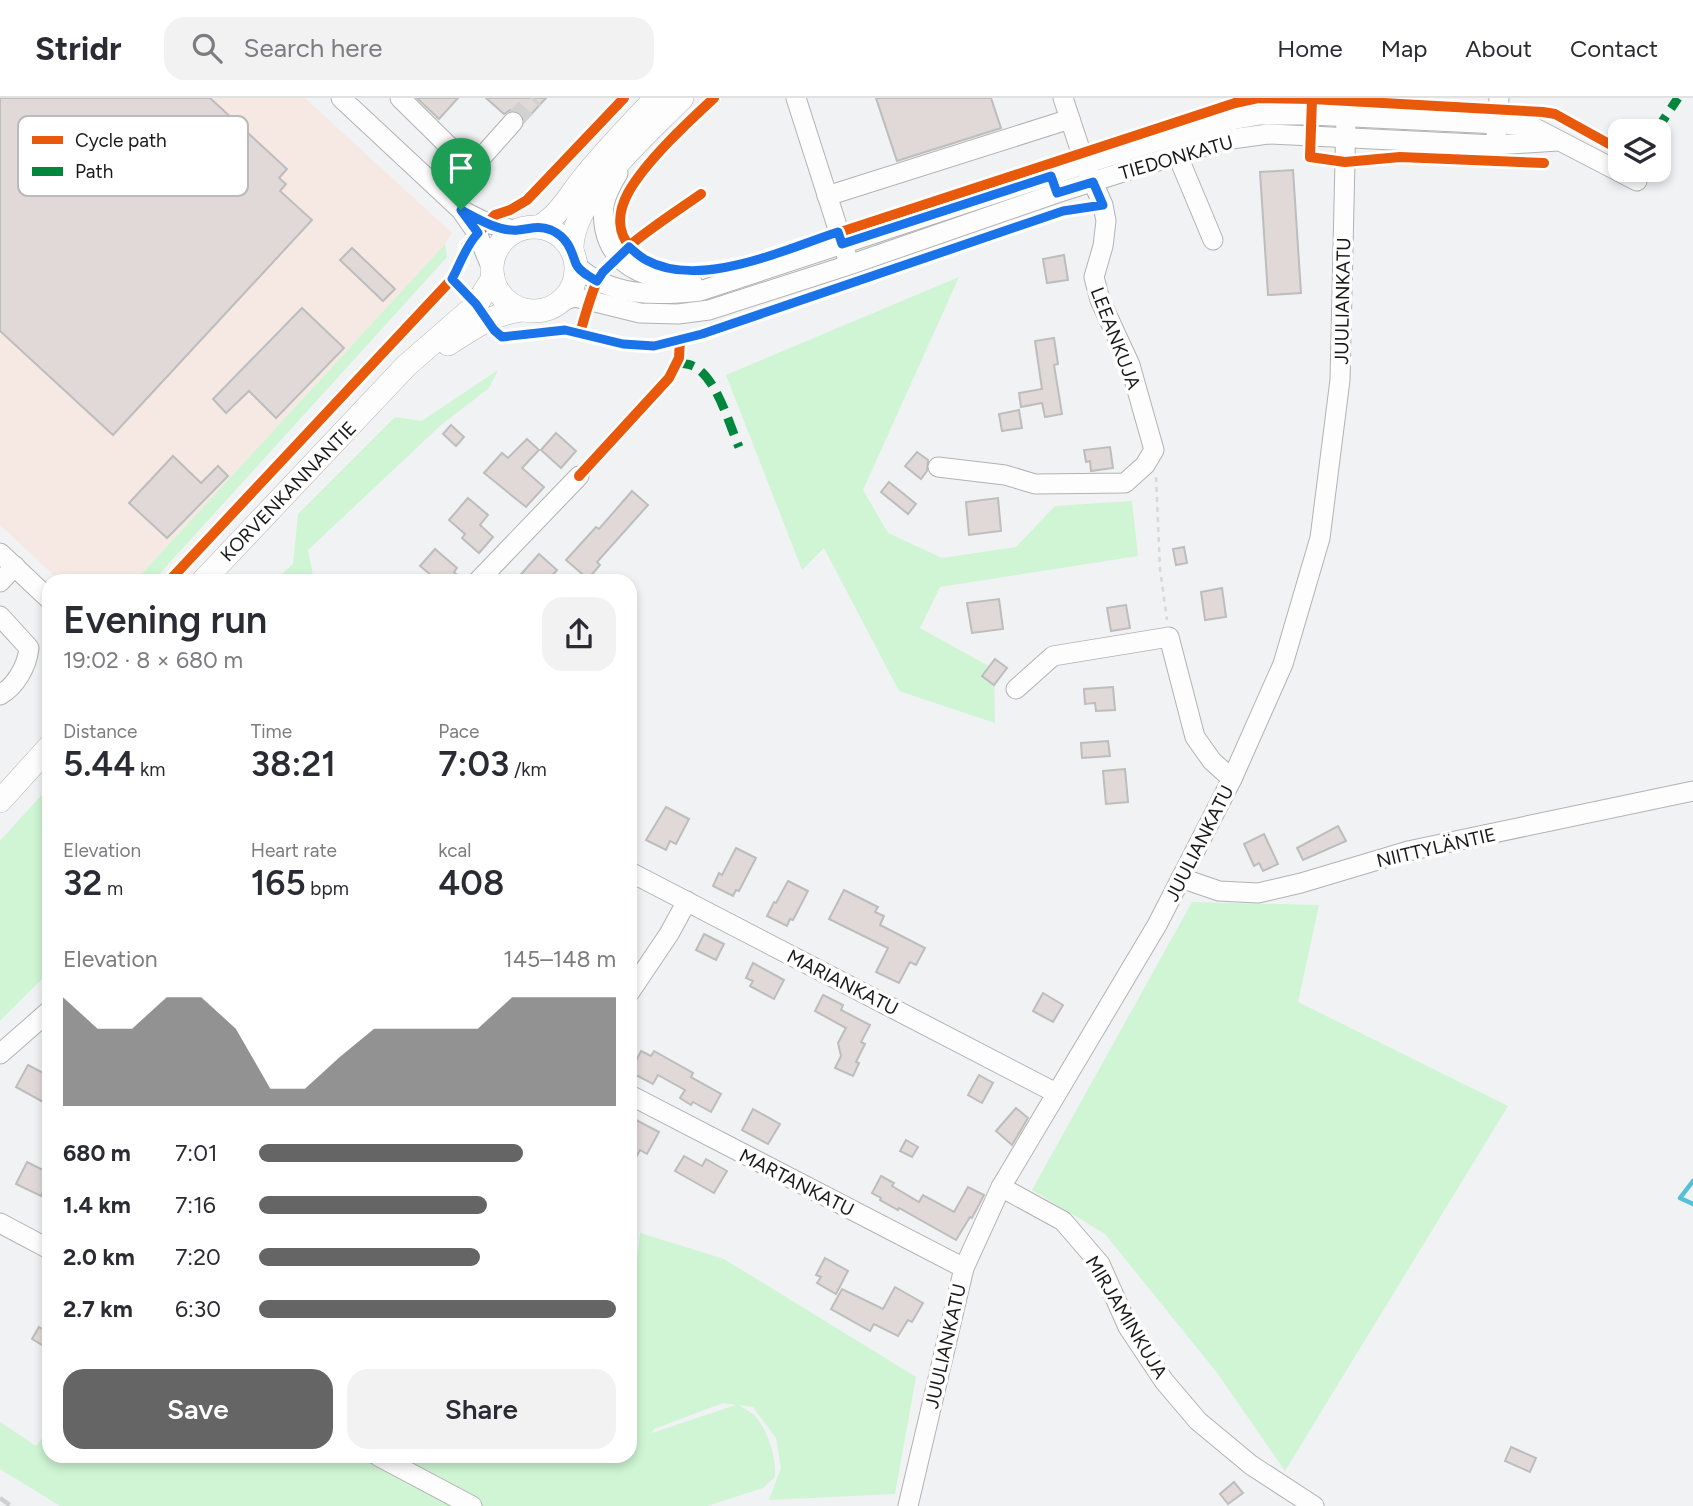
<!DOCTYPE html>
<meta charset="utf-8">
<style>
:root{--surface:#fff;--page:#f2f2f3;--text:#2b2b33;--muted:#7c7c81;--line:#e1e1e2;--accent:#656566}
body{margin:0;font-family:Figtree,sans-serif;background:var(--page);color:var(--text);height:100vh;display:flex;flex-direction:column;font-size:26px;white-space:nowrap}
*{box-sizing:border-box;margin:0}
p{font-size:23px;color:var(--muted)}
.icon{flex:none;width:38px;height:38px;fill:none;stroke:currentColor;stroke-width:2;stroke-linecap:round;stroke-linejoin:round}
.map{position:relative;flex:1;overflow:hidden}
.details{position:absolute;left:42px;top:476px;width:595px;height:889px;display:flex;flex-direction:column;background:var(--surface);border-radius:21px;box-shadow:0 4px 10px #0003}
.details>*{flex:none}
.buttons{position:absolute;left:1608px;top:21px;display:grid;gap:14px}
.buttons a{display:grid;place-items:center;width:63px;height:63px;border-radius:14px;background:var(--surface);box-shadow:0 4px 10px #0003;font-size:35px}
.pin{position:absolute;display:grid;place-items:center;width:60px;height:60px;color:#fff;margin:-72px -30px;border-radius:50% 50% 50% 0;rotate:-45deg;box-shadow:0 0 7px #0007}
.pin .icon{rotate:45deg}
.round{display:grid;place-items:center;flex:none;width:74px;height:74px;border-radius:21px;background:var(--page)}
.head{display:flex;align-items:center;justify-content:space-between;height:119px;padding:0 21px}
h1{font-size:38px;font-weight:600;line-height:52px}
.stats{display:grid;grid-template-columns:repeat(3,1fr);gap:10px;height:119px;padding:7px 21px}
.stats div{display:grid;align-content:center}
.stats b{font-size:35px;font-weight:600}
.stats small{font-size:19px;font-weight:400}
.stats p{font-size:19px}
.chart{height:196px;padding:14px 21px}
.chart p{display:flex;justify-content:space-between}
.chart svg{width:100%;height:126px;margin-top:7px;fill:var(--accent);opacity:.7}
.button{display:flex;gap:14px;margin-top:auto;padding:14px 21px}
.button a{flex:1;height:80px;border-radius:21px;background:var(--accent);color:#fff;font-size:28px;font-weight:600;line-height:80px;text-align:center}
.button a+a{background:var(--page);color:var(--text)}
ul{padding:0 21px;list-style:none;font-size:23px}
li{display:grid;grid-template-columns:112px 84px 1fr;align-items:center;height:52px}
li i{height:18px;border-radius:9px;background:var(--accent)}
header{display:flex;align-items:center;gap:42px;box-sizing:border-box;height:98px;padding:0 35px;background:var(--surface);border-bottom:2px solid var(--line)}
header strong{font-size:33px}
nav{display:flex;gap:38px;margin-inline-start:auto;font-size:24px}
.search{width:490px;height:63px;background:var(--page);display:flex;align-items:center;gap:18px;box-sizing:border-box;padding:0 24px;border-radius:21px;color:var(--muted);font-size:26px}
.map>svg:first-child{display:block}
.industrial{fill:#f6e9e4}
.green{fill:#cff5d4;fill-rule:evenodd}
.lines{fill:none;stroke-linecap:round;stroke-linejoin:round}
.stream{stroke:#55bfda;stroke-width:4.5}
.building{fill:#e0d9d8;stroke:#bdbdbd;stroke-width:2}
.minor-tunnel{stroke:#d1d1d2;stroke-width:19;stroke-dasharray:19 10;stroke-linecap:butt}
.minor-casing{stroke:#b2b2b3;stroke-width:21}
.major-casing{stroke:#b2b2b3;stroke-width:24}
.path{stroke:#d8d8da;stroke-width:2.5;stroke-dasharray:5 5;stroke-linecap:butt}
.minor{stroke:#fdfdfd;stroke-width:19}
.major{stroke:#fdfdfd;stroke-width:23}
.rail{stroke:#d0d0d1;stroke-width:4.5;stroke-dasharray:12 12;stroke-linecap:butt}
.quiet{stroke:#00873e;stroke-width:9;stroke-dasharray:18 9;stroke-linecap:butt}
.cycleway-casing{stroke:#fff;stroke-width:15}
.cycleway{stroke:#e8590c;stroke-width:10}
.route-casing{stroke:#fff;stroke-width:14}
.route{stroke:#1a73e8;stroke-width:9}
.labels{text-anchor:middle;stroke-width:7;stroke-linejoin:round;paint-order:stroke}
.street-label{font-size:19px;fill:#19191a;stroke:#fff}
.key{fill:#fff;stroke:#bababa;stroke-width:2}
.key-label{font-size:19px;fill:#19191a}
</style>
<header>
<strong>Stridr</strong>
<div class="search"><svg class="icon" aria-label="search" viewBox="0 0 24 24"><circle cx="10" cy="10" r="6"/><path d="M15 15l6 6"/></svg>Search here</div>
<nav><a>Home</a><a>Map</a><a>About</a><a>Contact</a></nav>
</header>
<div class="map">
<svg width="1693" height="1408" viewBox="0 0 1693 1408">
<rect width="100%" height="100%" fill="#f1f2f3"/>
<polygon class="industrial" points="0,0 305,0 452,135 445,146 135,483 60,483 0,427"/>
<g class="green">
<polygon points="445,146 447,159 153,483 135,483"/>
<polygon points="959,179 863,392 888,435 942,460 1016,449 1055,408 1132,403 1138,458 940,489 920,530 994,571 995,625 899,593 824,450 802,472 726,277"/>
<polygon points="498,272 489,290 441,327 308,452 314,483 274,483 293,466 298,416 395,319 422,323"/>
<polygon points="49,689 49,874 0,923 0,743"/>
<polygon points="1192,804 1319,807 1298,904 1508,1008 1285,1373 1218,1276 1105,1136 1032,1092"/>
<path d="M640,1135L724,1161L916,1279L895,1396L769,1402L781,1370L776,1340L753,1309L739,1307C743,1310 749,1313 753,1316C768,1331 776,1358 775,1379L763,1390L707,1408H60L0,1371V1324L36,1348L49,1331V1358H630V1227ZM723,1305L736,1307L652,1335L654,1331Z"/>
</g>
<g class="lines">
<polyline class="stream" points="1693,1083 1680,1100 1693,1106"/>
</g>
<g class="building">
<polygon points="0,0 210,0 287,71 279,80 286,86 280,93 312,122 113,337 0,233"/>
<polygon points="417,0 458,0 439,21"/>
<polygon points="486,0 546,0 525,23 521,14 510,12 504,16"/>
<polygon points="876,0 991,0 1001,30 897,63"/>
<polygon points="1293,72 1301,195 1268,197 1260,74"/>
<polygon points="352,150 395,191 383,203 340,162"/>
<polygon points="1064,157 1068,182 1047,185 1043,161"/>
<polygon points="302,210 344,250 276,320 249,293 226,315 213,301"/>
<polygon points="1054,240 1058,266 1054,267 1062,316 1045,319 1042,305 1021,309 1019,295 1042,291 1035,243"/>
<polygon points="1019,312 1022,330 1002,333 999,316"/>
<polygon points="451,327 464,339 456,348 443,336"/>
<polygon points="556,335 576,353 561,370 541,352"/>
<polygon points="527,341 539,352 522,370 544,389 526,409 484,375 502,355 508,360"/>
<polygon points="1110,349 1113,370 1091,373 1090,363 1086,364 1084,352"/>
<polygon points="917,354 928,362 927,373 921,381 905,368"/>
<polygon points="173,358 201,385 218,368 228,378 167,440 129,405"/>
<polygon points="889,384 916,406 908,416 881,394"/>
<polygon points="632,393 648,407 597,464 600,467 588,481 566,462 596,429 599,431"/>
<polygon points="468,400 488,417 480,427 493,439 479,455 462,440 465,436 449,422"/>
<polygon points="998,400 1001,433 969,437 966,404"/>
<polygon points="1184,449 1187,465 1176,467 1173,451"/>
<polygon points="435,451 457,470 454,474 464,483 427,483 432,478 420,468"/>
<polygon points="539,456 557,472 547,483 515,483"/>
<polygon points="1222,490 1226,519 1205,522 1201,494"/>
<polygon points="999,501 1003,531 972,535 967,505"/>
<polygon points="1126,507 1130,530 1111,533 1107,510"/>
<polygon points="995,561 1007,570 994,587 982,578"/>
<polygon points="1113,589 1115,612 1096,613 1095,605 1085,606 1084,591"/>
<polygon points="1108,643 1110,658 1082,660 1081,645"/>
<polygon points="1125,671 1128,704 1106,706 1103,673"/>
<polygon points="666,709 689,721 676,746 670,743 666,752 646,742"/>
<polygon points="1338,728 1346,743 1303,762 1297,750"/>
<polygon points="1264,736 1278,766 1263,773 1259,765 1254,768 1244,746"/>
<polygon points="736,750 756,760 739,793 736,792 733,798 713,788 719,775 722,777"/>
<polygon points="788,783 808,793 793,822 790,821 787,828 767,818 774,804 776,805"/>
<polygon points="844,792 878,809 875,814 884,818 880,827 925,850 916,867 910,864 899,885 876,874 888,850 829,821"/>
<polygon points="704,836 724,846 716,862 696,852"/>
<polygon points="753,865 784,882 774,901 750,888 753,883 746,880"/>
<polygon points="1043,895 1063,907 1053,924 1033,913"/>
<polygon points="823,897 843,907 841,912 870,927 861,944 865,946 856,964 859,965 853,978 835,970 841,958 838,945 846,930 815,913"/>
<polygon points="641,953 651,958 654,953 693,975 691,979 721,996 711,1014 693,1004 691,1007 680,1000 685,992 658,977 653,986 630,974"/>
<polygon points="28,967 49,978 49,996 45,1005 16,989"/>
<polygon points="979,977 993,985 982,1005 968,997"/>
<polygon points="1016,1010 1028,1020 1012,1047 996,1033"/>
<polygon points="753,1011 780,1026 768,1046 742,1032"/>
<polygon points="636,1022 659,1034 647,1056 640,1052 630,1070 630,1034"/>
<polygon points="906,1042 918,1049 912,1059 900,1053"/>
<polygon points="684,1058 702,1068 706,1061 727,1073 714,1095 675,1073"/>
<polygon points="27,1064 49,1075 49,1082 41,1098 16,1086"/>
<polygon points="881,1078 894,1085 892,1088 919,1104 923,1097 954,1114 968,1089 984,1097 972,1120 970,1119 956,1142 899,1110 898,1112 880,1102 881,1100 872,1095"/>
<polygon points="825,1160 848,1173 836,1196 817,1185 821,1179 816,1177"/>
<polygon points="895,1189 923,1205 912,1224 908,1222 898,1238 874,1226 870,1233 831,1211 842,1191 883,1211"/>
<polygon points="39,1229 49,1235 49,1251 32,1241"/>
<polygon points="1511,1349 1536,1360 1530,1374 1505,1363"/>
<polygon points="1234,1384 1243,1395 1228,1406 1220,1396"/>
</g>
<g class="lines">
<polyline class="minor-tunnel" points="513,24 534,0"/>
<defs>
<g id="minor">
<polyline points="341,0 461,112 477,135 492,171"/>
<polyline points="400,0 472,71"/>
<polyline points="796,0 847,159"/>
<polyline points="1496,39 1499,0"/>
<polyline points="1177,56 1213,142"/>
<path d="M618,75C606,96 600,108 605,132C614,174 656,182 693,186"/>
<polyline points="447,98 513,24"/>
<polyline points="827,98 1070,21"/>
<polyline points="465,114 487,125 517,133"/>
<path d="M577,168C610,199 657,198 700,193L1085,66L1220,24L1260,17H1311L1520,27L1535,30L1637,83"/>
<polyline points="564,202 575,199 640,215 678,216 709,212 849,167 1057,95 1224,42 1268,36 1495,47 1558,43"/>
<polyline points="938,369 1005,377 1035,386 1125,385 1145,367 1154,352 1130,267 1100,202 1094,179 1103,148 1106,123 1103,107 1085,66 1063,0"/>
<polyline points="0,455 49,501"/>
<polyline points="478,483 579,378"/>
<polyline points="0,484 15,468"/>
<path d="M0,518L29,550C27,568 16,588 0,597"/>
<polyline points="1016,591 1053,558 1169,539 1195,639 1212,663 1232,681"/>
<polyline points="630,774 1056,995"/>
<polyline points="1181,780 1219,793 1258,795 1301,785 1408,753 1693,693"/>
<polyline points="630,894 669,836 687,803"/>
<polyline points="0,956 49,913"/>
<polyline points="630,997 964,1170"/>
<polyline points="1001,1089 1063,1123 1100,1166 1128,1229 1164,1283 1198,1323 1251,1367 1314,1408"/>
<polyline points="0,1125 49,1151"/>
<polyline points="378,1358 472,1408"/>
<polyline points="908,1408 964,1170 1001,1089 1157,827 1232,681 1283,566 1320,440 1340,282 1346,19"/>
</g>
<g id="major">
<circle cx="534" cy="171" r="42"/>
<path d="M539,129C561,116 570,96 586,77C608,50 632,25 656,0"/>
<path d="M572,151C571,101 648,35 682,0"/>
<path d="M448,246C472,231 492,216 521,212"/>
<polyline points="203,483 406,268 476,207 493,180"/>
<polyline points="0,703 49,649"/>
</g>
</defs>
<use href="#minor" class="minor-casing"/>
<use href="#major" class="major-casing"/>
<polyline class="path" points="1156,379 1160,471 1167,522"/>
<use href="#minor" class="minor"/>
<use href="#major" class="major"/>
<polyline class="rail" points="0,1400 11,1408"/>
<g class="quiet">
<polyline points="1656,33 1678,0"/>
<path d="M676,265C681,266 688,265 693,268C716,278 729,326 739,349"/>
</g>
<defs>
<g id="cycleway">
<path d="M714,0C688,24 645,64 628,95C604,140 639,168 683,172C705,173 725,169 746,165L1235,5L1258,0L1312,1L1543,14L1555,16L1620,52"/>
<polyline points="1312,1 1310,59 1345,64 1400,59 1544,65"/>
<polyline points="452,181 476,207 494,232 502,239 565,232 623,246 654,248 703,236 1063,113 1103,107"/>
<path d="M580,235C585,218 590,199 597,183C612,154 673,116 701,96"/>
<polyline points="579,378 669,280 679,260 680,242"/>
<polyline points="169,483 452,181 463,161 466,148 495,117 510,112 527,102 624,0"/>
</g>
</defs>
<use href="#cycleway" class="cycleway-casing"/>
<use href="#cycleway" class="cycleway"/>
</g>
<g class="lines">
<defs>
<path id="route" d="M1051,78L1057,95L1093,84L1103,107L1063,113L702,236L654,248L623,246L565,232L502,239L494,232L476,206L452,181C461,165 465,149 478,135L461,112C478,121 499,134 518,132C530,131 538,127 551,132C567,139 571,151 576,166C580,174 590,179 597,183L603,174L629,149C635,154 640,159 646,162C700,192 785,151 838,134L842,146Z"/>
</defs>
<use href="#route" class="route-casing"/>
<use href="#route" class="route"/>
</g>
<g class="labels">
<g class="street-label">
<text transform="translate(1176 59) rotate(-16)" y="7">TIEDONKATU</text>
<text transform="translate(1342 203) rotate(-89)" y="7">JUULIANKATU</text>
<text transform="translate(1116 240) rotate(69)" y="7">LEEANKUJA</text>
<text transform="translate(288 393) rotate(-46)" y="7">KORVENKANNANTIE</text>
<text transform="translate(1199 745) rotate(-63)" y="7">JUULIANKATU</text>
<text transform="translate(1436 749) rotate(-13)" y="7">NIITTYLÄNTIE</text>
<text transform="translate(843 884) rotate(27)" y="7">MARIANKATU</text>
<text transform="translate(797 1084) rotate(27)" y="7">MARTANKATU</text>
<text transform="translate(1127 1219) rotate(59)" y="7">MIRJAMINKUJA</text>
<text transform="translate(945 1248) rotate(-77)" y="7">JUULIANKATU</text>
</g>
</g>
<rect x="18" y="18" width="230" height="80" rx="10" class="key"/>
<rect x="32" y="38" width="31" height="8" fill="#e8590c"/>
<rect x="32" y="69" width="31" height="9" fill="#00873e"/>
<g class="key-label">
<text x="75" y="49">Cycle path</text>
<text x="75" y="80">Path</text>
</g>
</svg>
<div class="buttons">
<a><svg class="icon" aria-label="layers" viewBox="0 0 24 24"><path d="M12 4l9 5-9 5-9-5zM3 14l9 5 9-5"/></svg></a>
</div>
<div class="pin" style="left:461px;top:112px;background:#1e9e55"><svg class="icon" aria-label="arrive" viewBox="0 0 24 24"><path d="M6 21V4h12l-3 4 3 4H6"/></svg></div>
<section class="details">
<div class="head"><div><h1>Evening run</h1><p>19:02 · 8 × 680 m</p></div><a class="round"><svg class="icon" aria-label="share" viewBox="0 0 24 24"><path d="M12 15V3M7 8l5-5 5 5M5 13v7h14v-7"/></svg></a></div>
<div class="stats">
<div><p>Distance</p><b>5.44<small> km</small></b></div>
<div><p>Time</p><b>38:21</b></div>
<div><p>Pace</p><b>7:03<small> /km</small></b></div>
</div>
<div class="stats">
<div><p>Elevation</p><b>32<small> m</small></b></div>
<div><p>Heart rate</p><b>165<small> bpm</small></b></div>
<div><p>kcal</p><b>408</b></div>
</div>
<div class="chart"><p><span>Elevation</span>145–148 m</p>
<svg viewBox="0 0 160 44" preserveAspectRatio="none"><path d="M0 44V6L10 17L20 17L30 6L40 6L50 17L60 38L70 38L80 27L90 17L100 17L110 17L120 17L130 6L140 6L150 6L160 6V44z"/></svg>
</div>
<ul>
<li><b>680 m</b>7:01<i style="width:74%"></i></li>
<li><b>1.4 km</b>7:16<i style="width:64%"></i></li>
<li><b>2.0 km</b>7:20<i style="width:62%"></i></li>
<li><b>2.7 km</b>6:30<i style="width:100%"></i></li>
</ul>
<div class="button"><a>Save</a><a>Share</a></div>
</section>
</div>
